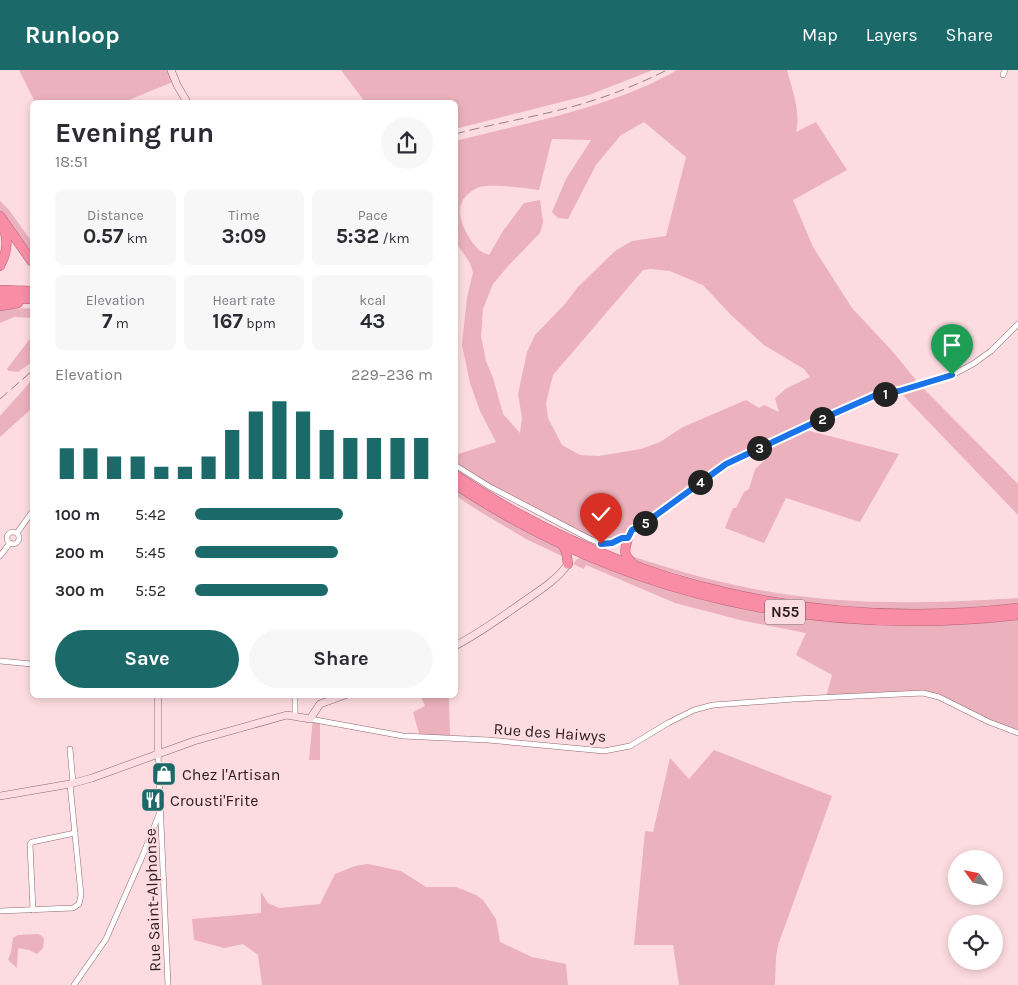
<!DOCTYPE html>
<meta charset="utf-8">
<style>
:root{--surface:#fff;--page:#f7f7f7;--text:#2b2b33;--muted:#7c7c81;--accent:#1c6969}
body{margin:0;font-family:Karla,sans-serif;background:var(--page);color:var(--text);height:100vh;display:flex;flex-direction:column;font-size:19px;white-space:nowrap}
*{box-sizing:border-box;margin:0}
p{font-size:16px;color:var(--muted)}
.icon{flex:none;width:28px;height:28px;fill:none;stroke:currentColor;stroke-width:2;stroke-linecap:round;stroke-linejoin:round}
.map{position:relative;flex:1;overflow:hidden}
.side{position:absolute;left:30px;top:30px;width:428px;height:598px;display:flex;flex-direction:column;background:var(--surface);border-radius:8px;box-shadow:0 2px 8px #0003}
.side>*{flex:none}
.needle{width:32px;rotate:303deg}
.controls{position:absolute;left:948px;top:780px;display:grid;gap:10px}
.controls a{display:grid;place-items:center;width:55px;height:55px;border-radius:50%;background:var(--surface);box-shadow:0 2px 8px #0003;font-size:25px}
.pin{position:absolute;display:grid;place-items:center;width:42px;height:42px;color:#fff;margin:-51px -21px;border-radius:50% 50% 50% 0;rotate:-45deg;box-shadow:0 0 5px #0007}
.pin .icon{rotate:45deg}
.km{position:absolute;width:25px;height:25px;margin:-12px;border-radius:50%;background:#222;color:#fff;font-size:14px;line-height:25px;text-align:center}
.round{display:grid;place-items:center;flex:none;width:52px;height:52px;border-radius:26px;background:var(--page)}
.summary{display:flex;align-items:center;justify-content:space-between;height:85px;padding:0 25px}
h1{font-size:28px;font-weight:700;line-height:38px}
.stats{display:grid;grid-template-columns:repeat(3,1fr);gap:8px;height:85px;padding:5px 25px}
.stats div{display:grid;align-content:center;border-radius:8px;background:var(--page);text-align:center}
.stats b{font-size:21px;font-weight:700}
.stats small{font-size:14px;font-weight:400}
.stats p{font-size:14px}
.chart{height:140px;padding:10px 25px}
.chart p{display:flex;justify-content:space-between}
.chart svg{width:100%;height:90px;margin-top:5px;stroke:var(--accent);stroke-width:6}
.button{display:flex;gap:10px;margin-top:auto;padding:10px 25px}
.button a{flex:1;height:58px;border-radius:30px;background:var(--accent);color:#fff;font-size:20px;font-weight:700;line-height:58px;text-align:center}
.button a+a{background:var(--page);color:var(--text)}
ul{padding:0 25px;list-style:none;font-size:16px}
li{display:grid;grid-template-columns:80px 60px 1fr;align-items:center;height:38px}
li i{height:12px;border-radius:6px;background:var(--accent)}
header{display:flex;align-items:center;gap:30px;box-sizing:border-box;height:70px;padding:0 25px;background:var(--accent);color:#fff}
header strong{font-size:24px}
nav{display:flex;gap:28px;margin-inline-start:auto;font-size:18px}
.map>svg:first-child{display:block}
.green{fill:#ebb1bc;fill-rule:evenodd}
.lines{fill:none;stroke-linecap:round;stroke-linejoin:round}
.street-casing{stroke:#8c686f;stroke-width:6}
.secondary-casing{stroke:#8c686f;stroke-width:8}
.highway-casing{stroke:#b16576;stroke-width:10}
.street{stroke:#fff;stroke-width:5}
.secondary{stroke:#fddde4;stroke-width:7}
.highway{stroke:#f98da5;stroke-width:9}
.rail{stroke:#977e82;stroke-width:1;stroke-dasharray:10 5;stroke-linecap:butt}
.route-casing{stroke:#fff;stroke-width:10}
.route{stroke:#1a73e8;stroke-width:6}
.labels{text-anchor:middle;stroke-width:4.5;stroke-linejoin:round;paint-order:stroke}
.shield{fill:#fddce1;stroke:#695558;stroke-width:1}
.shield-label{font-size:15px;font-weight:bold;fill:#2a1b1e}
.street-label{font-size:16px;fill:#2a1b1e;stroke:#fddce1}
.poi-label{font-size:16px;fill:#2a1b1e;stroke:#fddce1;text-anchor:start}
</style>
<header>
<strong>Runloop</strong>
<nav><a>Map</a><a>Layers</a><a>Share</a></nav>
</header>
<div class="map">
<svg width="1018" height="915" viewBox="0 0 1018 915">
<rect width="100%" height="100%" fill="#fddce1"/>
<g class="green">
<polygon points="19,0 171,0 175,11 124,32 35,32"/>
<polygon points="341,0 653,0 589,25 455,59 455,32 365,32"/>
<path d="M677,0H787C792,19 801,43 796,62L816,52L847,100L793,130L813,177L852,238L893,282L920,315L1018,414V445L899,321L866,330L802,359L899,384L860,452L786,428L764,473L725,458L733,438H736L744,422L749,419L755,399L765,390L763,384L767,375L726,394L629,465L612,473L590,469L455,395V385L496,372L480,341L470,313L462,275L467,227L473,203L470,193L455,171V71C526,53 614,37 677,0ZM644,52L686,87L666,166L632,171L615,181L578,217L565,234L535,265L527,282L518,324L522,348L520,363L503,344L493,308L486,291L481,266L483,239L493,214L509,195L540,163L543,152L540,130L524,133L503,161L489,185C485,183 481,182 479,180C469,170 456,148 461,134C463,127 471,121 477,118C488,113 526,118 539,120L552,69L591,70L566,109L552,142L558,148L568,149L596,95L621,65ZM651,199L670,201L703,215L732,246L764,275L804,299L810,307L787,318L775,328L779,342L764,335L759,338L746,330L683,357L660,372L641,379L599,386L580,385L562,375L548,348L546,333L553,305L643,200Z"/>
<polygon points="0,131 9,140 32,172 32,188 0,143"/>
<polygon points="32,238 32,248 14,247 0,253 0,241 6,239"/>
<polygon points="32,266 32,292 18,302 9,301 7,299"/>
<polygon points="32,310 32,338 0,367 0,346"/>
<polygon points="455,417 532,465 562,479 566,488 526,469 474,438 455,425"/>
<path d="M628,485C668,498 708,510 749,518C837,536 928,534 1018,528V535L960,541H862L752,526L634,491Z"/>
<polygon points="584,487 860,553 915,555 958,554 1018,548 1018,663 932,625 826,628 832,605 796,585 806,563 744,551 675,533 586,495 584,499 573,494 577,489"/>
<polygon points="420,625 449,625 450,669 420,667 413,642 425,636"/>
<polygon points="313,649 320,651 320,690 309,690"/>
<polygon points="714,680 832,726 778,875 776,887 775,915 679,915 673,875 634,875 645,761 653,762 670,688 689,709"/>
<polygon points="368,794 401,801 426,817 456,817 476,825 483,830 496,849 500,872 532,887 566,894 568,915 262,915 258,885 243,874 224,878 194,870 192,849 261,843 261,822 268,833 279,838 320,834 335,804 355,796"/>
<polygon points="38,864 42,866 44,869 43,878 37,884 29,880 18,878 17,898 8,890 11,882 13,868 18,865"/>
</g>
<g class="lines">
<defs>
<g id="street">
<polyline points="1003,5 1005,0"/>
<path d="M455,395L490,417L590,469C599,473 606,476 616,472C621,469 622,467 628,468L632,460L644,454L726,394L824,348L877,325L899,321L952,305L973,294L991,281L1018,254"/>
<circle cx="13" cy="468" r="6"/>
<polyline points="17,463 32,442"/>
<polyline points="0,486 10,473"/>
<polyline points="0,591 32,594"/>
<polyline points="295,645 295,625"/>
<polyline points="310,649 403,666 488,670 604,681 630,676 668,653 694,640 713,635 794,629 923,623 939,627 989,652 1018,663"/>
<polyline points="70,679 73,713"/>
<polyline points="158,684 168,915"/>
<polyline points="33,840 30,774 32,772 75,763"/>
<polyline points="0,841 73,838 79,834 81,825 70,714"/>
<polyline points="74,915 106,869 142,787 160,742"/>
</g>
<g id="secondary">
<polyline points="171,0 177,15 187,32"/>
<path d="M455,576C478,564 499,549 520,534C537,522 556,511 568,494"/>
<polyline points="158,684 158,625"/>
<polyline points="0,726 70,714 92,708 194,671 287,645 310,649 320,634 345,625"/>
</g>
<g id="highway">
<polyline points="0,146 32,192"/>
<path d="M0,196C7,183 9,170 3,157"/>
<polyline points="0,220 32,221"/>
<polyline points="0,228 32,229"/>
<polyline points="0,236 18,233"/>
<path d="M455,405C622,517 819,561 1018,538"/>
<path d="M455,414C623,526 818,568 1018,545"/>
<path d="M628,468C624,482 623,483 633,494"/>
<polyline points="562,474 566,481 568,494"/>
</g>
</defs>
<use href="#street" class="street-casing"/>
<use href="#secondary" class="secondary-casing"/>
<use href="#highway" class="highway-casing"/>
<use href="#street" class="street"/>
<use href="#secondary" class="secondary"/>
<use href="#highway" class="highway"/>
<g class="rail">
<path d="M455,64C492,54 530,48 567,38C602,29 635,16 667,0"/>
<polyline points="0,329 32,301"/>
</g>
</g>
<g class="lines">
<defs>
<polyline id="route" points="601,474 612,473 622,468 628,468 632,460 644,454 726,394 824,348 876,325 899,321 952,305"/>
</defs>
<use href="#route" class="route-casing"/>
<use href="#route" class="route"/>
</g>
<defs>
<symbol id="shop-square" viewBox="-11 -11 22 22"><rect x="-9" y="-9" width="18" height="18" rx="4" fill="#1c6969" stroke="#fddce1"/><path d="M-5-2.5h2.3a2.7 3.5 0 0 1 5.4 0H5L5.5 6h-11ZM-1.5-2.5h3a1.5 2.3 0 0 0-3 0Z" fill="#fff"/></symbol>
<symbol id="restaurant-square" viewBox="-11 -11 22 22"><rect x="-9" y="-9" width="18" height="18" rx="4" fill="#1c6969" stroke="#fddce1"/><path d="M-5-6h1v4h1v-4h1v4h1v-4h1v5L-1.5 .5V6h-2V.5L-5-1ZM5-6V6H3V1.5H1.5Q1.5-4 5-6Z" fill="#fff"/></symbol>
</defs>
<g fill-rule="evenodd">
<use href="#shop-square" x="150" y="690" width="28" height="28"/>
<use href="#restaurant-square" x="139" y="716" width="28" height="28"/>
</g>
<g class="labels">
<rect class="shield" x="765" y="529.5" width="40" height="25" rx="4"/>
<g class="shield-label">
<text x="785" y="547">N55</text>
</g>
<g class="street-label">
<text transform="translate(550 662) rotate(4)" y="6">Rue des Haiwys</text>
<text transform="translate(152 830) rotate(-92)" y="6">Rue Saint-Alphonse</text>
</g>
<g class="poi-label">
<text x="182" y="710">Chez l'Artisan</text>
<text x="170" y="736">Crousti'Frite</text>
</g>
</g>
</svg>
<div class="controls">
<a><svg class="needle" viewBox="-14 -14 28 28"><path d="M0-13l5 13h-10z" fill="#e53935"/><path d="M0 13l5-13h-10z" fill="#7c7c81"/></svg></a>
<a><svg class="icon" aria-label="locate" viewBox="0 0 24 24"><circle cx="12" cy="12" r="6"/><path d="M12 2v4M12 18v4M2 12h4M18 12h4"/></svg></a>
</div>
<div class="pin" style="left:952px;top:305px;background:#1e9e55"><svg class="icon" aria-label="arrive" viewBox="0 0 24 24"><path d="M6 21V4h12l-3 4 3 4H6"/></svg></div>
<div class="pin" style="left:601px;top:474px;background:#d93025"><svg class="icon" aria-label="check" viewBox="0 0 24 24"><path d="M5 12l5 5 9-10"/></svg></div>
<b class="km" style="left:885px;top:324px">1</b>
<b class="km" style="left:822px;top:349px">2</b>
<b class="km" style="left:759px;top:378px">3</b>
<b class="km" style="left:700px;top:412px">4</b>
<b class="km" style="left:645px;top:453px">5</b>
<section class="side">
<div class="summary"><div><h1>Evening run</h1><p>18:51</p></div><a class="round"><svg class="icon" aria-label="share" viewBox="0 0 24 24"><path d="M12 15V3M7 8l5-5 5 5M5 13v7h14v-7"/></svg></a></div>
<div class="stats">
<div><p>Distance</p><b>0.57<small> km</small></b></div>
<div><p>Time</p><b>3:09</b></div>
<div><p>Pace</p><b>5:32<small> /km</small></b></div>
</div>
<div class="stats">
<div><p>Elevation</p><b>7<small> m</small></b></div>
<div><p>Heart rate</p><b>167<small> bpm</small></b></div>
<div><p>kcal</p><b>43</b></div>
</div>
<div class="chart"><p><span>Elevation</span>229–236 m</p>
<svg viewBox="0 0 160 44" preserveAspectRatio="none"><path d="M5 44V29M15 44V29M25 44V33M35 44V33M45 44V38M55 44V38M65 44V33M75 44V20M85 44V11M95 44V6M105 44V11M115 44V20M125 44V24M135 44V24M145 44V24M155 44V24"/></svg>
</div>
<ul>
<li><b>100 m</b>5:42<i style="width:62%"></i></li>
<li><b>200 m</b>5:45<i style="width:60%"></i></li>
<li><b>300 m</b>5:52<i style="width:56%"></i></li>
</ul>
<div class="button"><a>Save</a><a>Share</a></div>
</section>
</div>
